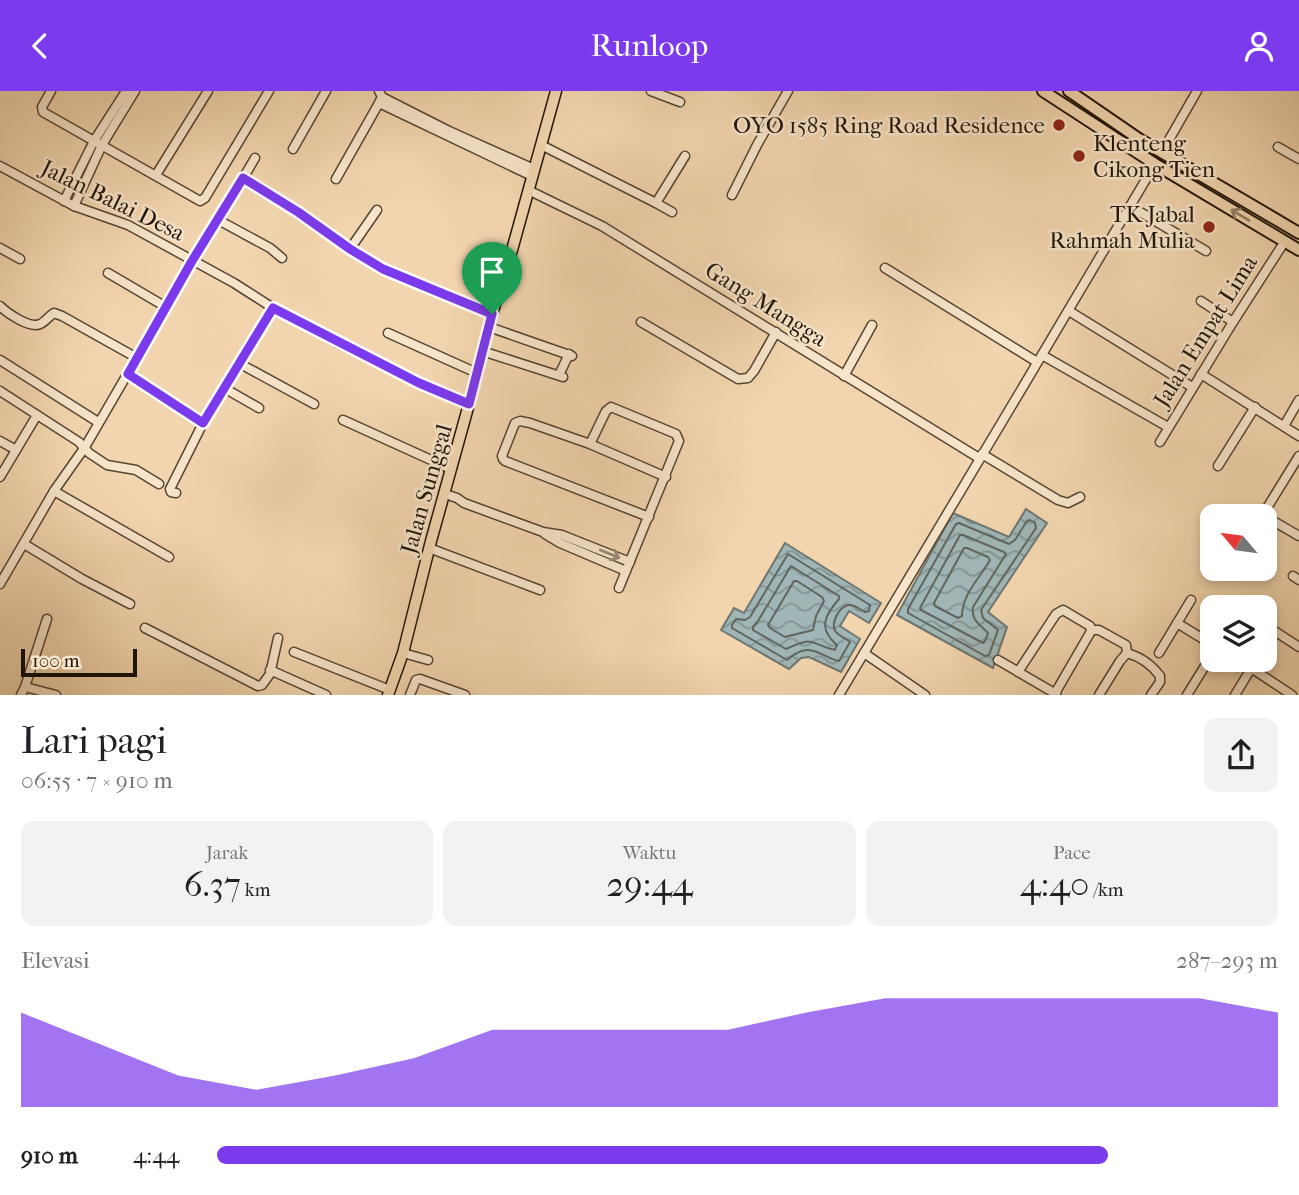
<!DOCTYPE html>
<html lang="id">
<meta charset="utf-8">
<style>
:root{--surface:#fff;--page:#f2f2f2;--text:#202124;--muted:#757577;--accent:#7c3aed}
body{margin:0;font-family:"IM FELL French Canon",serif;background:var(--page);color:var(--text);height:100vh;display:flex;flex-direction:column;font-size:26px;white-space:nowrap}
*{box-sizing:border-box;margin:0}
p{font-size:23px;color:var(--muted)}
.icon{flex:none;width:38px;height:38px;fill:none;stroke:currentColor;stroke-width:2;stroke-linecap:round;stroke-linejoin:round}
.map{position:relative;height:604px;overflow:hidden}
.sheet{display:flex;flex-direction:column;background:var(--surface);flex:1}
.sheet>*{flex:none}
.needle{width:46px;rotate:299deg}
.tools{position:absolute;left:1200px;top:413px;display:grid;gap:14px}
.tools a{display:grid;place-items:center;width:77px;height:77px;border-radius:14px;background:var(--surface);box-shadow:0 4px 10px #0003;font-size:35px}
.scale{position:absolute;left:21px;bottom:18px;width:116px;box-sizing:border-box;padding-left:7px;border:4px solid #211508;border-top:0;font-size:19px;line-height:24px;white-space:nowrap;color:#211508;-webkit-text-stroke:5px #f7e4ca;paint-order:stroke}
.pin{position:absolute;display:grid;place-items:center;width:60px;height:60px;color:#fff;margin:-72px -30px;border-radius:50% 50% 50% 0;rotate:-45deg;box-shadow:0 0 7px #0007}
.pin .icon{rotate:45deg}
.round{display:grid;place-items:center;flex:none;width:74px;height:74px;border-radius:14px;background:var(--page)}
.head{display:flex;align-items:center;justify-content:space-between;height:119px;padding:0 21px}
h1{font-size:38px;font-weight:600;line-height:52px}
.stats{display:grid;grid-template-columns:repeat(3,1fr);gap:10px;height:119px;padding:7px 21px}
.stats div{display:grid;align-content:center;border-radius:14px;background:var(--page);text-align:center}
.stats b{font-size:35px;font-weight:600}
.stats small{font-size:19px;font-weight:400}
.stats p{font-size:19px}
.chart{height:196px;padding:14px 21px}
.chart p{display:flex;justify-content:space-between}
.chart svg{width:100%;height:126px;margin-top:7px;fill:var(--accent);opacity:.7}
ul{padding:0 21px;list-style:none;font-size:23px}
li{display:grid;grid-template-columns:112px 84px 1fr;align-items:center;height:52px}
li i{height:18px;border-radius:9px;background:var(--accent)}
header{display:flex;justify-content:space-between;align-items:center;height:91px;padding:0 21px;background:var(--accent);color:#fff;font-size:32px;font-weight:600}
.map>svg:first-child{display:block}
.water{fill:url(#water-waves);stroke:#6d7670;stroke-width:2}
.lines{fill:none;stroke-linecap:round;stroke-linejoin:round}
.shore{stroke:#60665f;stroke-width:2}
.minor-casing{stroke:#554532;stroke-width:11}
.major-casing{stroke:#211508;stroke-width:13}
.highway-casing{stroke:#211508;stroke-width:14}
.minor{stroke:#f7e4ca;stroke-width:8}
.major{stroke:#f2d5ae;stroke-width:10}
.highway{stroke:#f2d5ae;stroke-width:10}
.oneway{stroke:#947f63}
.oneway2{stroke:#978773}
.route-casing{stroke:#fff;stroke-width:14}
.route{stroke:#7c3aed;stroke-width:9}
.poi-dot{fill:#8f2418;stroke:#f7e4ca;stroke-width:2.5}
.labels{text-anchor:middle;stroke-width:5;stroke-linejoin:round;paint-order:stroke}
.poi-label{font-size:23px;fill:#211508;stroke:#f7e4ca;text-anchor:end}
.street-label{font-size:23px;fill:#211508;stroke:#f7e4ca}
</style>
<header><svg class="icon" aria-label="back" viewBox="0 0 24 24"><path d="M15 5l-7 7 7 7"/></svg>Runloop<svg class="icon" aria-label="person" viewBox="0 0 24 24"><circle cx="12" cy="8" r="4"/><path d="M4 21q1-7 8-7t8 7"/></svg></header>
<div class="map">
<svg width="1299" height="604" viewBox="0 0 1299 604">
<defs>
<pattern id="water-waves" width="16" height="10" patternUnits="userSpaceOnUse" patternTransform="scale(1.75)"><rect width="16" height="10" fill="#a0b6b6"/><path d="M0 5q4-4 8 0t8 0" fill="none" stroke="#829392"/></pattern>
</defs>
<rect width="100%" height="100%" fill="#f2d5ae"/>
<filter id="stains"><feTurbulence type="fractalNoise" baseFrequency=".00286" numOctaves="4"/><feColorMatrix values="0 0 0 0 .2 0 0 0 0 .09 0 0 0 0 .02 0 0 0 .5 -.17"/></filter>
<radialGradient id="worn" r=".72"><stop offset=".6" stop-color="#630" stop-opacity="0"/><stop offset="1" stop-color="#630" stop-opacity=".3"/></radialGradient>
<g class="water">
<polygon points="1026,418 1047,432 988,521 1007,536 993,577 897,524 953,422 1009,446"/>
<polygon points="785,452 881,512 869,532 849,520 840,535 860,548 841,581 809,566 801,567 789,578 721,539 734,517 744,522"/>
</g>
<g class="lines">
<g class="shore">
<polygon points="1027,430 1030,429 1035,432 1036,437 981,519 983,527 998,539 989,564 985,565 908,522 908,518 956,433 959,432 1009,453 1015,449"/>
<path d="M960,444H963L1004,461L1006,463L973,516C971,530 980,533 988,542L985,550L983,552L921,519L920,517Z"/>
<path d="M964,457H967L988,466L990,469C980,487 962,503 962,525L958,527L935,515L934,512Z"/>
<path d="M788,463L870,514L869,520L865,521C861,519 855,514 850,514C840,513 829,534 836,541C839,545 846,547 850,551L839,570C825,567 812,553 797,562C793,564 790,567 787,569L732,537V534L736,528L745,529L750,526Z"/>
<path d="M791,475L839,505V508C824,525 818,538 837,554L835,559C809,553 815,544 786,558L753,539V536L758,530Z"/>
<polygon points="794,490 797,490 822,506 824,510 816,525 813,539 785,546 770,537 768,534"/>
</g>
<defs>
<g id="minor">
<polyline points="51,0 42,16 43,21 200,110 205,107 269,0"/>
<polyline points="651,0 680,11"/>
<polyline points="382,6 449,40 534,78"/>
<polyline points="379,12 532,85"/>
<polyline points="541,54 656,112 685,65"/>
<polyline points="1278,56 1299,68"/>
<polyline points="293,58 326,0"/>
<polyline points="1162,61 1197,0"/>
<polyline points="0,75 74,115 128,134 234,192 273,217 336,251 419,292 469,313"/>
<polyline points="156,84 208,0"/>
<polyline points="243,87 298,121 350,158 383,178 492,223"/>
<polyline points="336,88 379,12 382,6 379,0"/>
<polyline points="528,99 602,135 979,367"/>
<polyline points="732,104 757,54 788,0"/>
<polyline points="64,110 94,50 126,0"/>
<polyline points="656,112 672,121"/>
<polyline points="74,115 102,54 135,0"/>
<polyline points="1130,115 1206,160"/>
<polyline points="218,130 255,67"/>
<polyline points="0,157 20,168"/>
<polyline points="350,158 377,119"/>
<polyline points="885,177 1037,271"/>
<polyline points="108,182 166,216"/>
<polyline points="1201,210 1233,231"/>
<path d="M0,215C7,222 30,238 40,233C45,231 49,225 54,222L62,225L137,267"/>
<polyline points="1069,220 1192,296"/>
<polyline points="641,231 738,288 748,287 754,280 776,241"/>
<polyline points="489,236 572,265"/>
<polyline points="388,242 477,282"/>
<polyline points="482,260 563,286"/>
<polyline points="1042,264 1168,336"/>
<polyline points="0,269 98,331"/>
<polyline points="246,276 314,313"/>
<polyline points="128,283 203,332"/>
<polyline points="1201,283 1299,345"/>
<polyline points="559,284 569,263"/>
<polyline points="844,285 872,234"/>
<polyline points="224,297 259,317"/>
<polyline points="0,300 79,351 89,362 107,374 136,379 159,393"/>
<polyline points="343,329 451,378"/>
<polyline points="1284,335 1299,309"/>
<polyline points="0,350 16,359"/>
<polyline points="1160,351 1233,231 1285,150"/>
<polyline points="590,353 606,320 611,316 676,343 679,350 619,497"/>
<polyline points="982,363 1058,409 1068,412 1080,406"/>
<polyline points="1218,375 1255,316"/>
<polyline points="0,386 37,324"/>
<polyline points="54,400 169,466"/>
<polyline points="176,402 171,401 170,398 203,332 273,217"/>
<polyline points="445,403 457,407 464,412 543,441 562,444 630,471"/>
<polyline points="1263,424 1299,445"/>
<polyline points="1262,425 1299,365"/>
<polyline points="649,426 505,370 503,368 502,365 515,332 520,330 530,332 590,353 666,386"/>
<polyline points="545,443 560,452 626,480"/>
<polyline points="24,453 82,488 130,513"/>
<polyline points="429,457 540,499"/>
<polyline points="1293,485 1299,489"/>
<polyline points="0,493 54,400 85,356 215,132 219,130 222,131 270,157 282,167"/>
<polyline points="1177,532 1213,554"/>
<polyline points="145,537 258,595 262,594 270,583 278,547"/>
<polyline points="1091,539 1099,539 1126,554 1127,562"/>
<polyline points="1273,539 1299,556"/>
<polyline points="294,561 390,599"/>
<polyline points="403,562 428,569"/>
<polyline points="864,562 925,604"/>
<path d="M1127,562C1141,566 1151,573 1160,585V591L1151,604"/>
<polyline points="1159,562 1191,509"/>
<polyline points="998,569 1056,603"/>
<polyline points="1239,569 1292,604"/>
<polyline points="270,579 326,604"/>
<polyline points="1018,581 1056,523 1063,519 1090,535 1091,539 1090,542 1057,599 1056,604"/>
<polyline points="25,596 47,528"/>
<polyline points="21,604 25,596 56,604"/>
<polyline points="410,604 416,589 420,588 465,604"/>
<path d="M839,604C944,426 1051,251 1155,73"/>
<polyline points="1099,604 1120,570 1127,562"/>
<polyline points="1187,604 1213,562"/>
<polyline points="1235,604 1252,576"/>
</g>
<polyline id="major" points="388,604 403,562 431,450 469,313 492,223 512,159 556,0"/>
<g id="highway">
<polyline points="1043,0 1155,73 1299,159"/>
<polyline points="1069,0 1139,48 1299,142"/>
</g>
</defs>
<use href="#minor" class="minor-casing"/>
<use href="#major" class="major-casing"/>
<use href="#highway" class="highway-casing"/>
<use href="#minor" class="minor"/>
<use href="#major" class="major"/>
<use href="#highway" class="highway"/>
</g>
<defs><path id="oneway-shaft" d="M-6 0H5M1.5-3L5.5 0L1.5 3" fill="none" stroke-width="1.6" stroke-linecap="round" stroke-linejoin="round" transform="scale(1.75)"/></defs>
<use class="oneway" href="#oneway-shaft" transform="translate(1240 124) rotate(-149)"/>
<use class="oneway2" href="#oneway-shaft" transform="translate(610 463) rotate(22)"/>
<g class="lines">
<defs>
<polygon id="route" points="243,87 298,121 350,158 383,178 492,223 469,313 419,292 273,217 203,332 128,283 192,170"/>
</defs>
<use href="#route" class="route-casing"/>
<use href="#route" class="route"/>
</g>
<g class="poi-dot">
<circle cx="1059" cy="34" r="7"/>
<circle cx="1079" cy="65" r="7"/>
<circle cx="1209" cy="136" r="7"/>
</g>
<g class="labels">
<g class="poi-label">
<text x="1045" y="42">OYO 1585 Ring Road Residence</text>
<text x="1093" y="60" text-anchor="start">Klenteng<tspan x="1093" dy="26">Cikong Tien</tspan></text>
<text x="1195" y="131">TK Jabal<tspan x="1195" dy="26">Rahmah Mulia</tspan></text>
</g>
<g class="street-label">
<text transform="translate(113 109) rotate(26)" y="8">Jalan Balai Desa</text>
<text transform="translate(766 213) rotate(32)" y="8">Gang Mangga</text>
<text transform="translate(1205 240) rotate(-58)" y="8">Jalan Empat Lima</text>
<text transform="translate(426 398) rotate(-74)" y="8">Jalan Sunggal</text>
</g>
</g>
<rect width="100%" height="100%" filter="url(#stains)"/>
<rect width="100%" height="100%" fill="url(#worn)"/>
</svg>
<div class="tools">
<a><svg class="needle" viewBox="-14 -14 28 28"><path d="M0-13l5 13h-10z" fill="#e53935"/><path d="M0 13l5-13h-10z" fill="#757577"/></svg></a>
<a><svg class="icon" aria-label="layers" viewBox="0 0 24 24"><path d="M12 4l9 5-9 5-9-5zM3 14l9 5 9-5"/></svg></a>
</div>
<div class="scale">100 m</div>
<div class="pin" style="left:492px;top:223px;background:#1e9e55"><svg class="icon" aria-label="arrive" viewBox="0 0 24 24"><path d="M6 21V4h12l-3 4 3 4H6"/></svg></div>
</div>
<section class="sheet">
<div class="head"><div><h1>Lari pagi</h1><p>06:55 · 7 × 910 m</p></div><a class="round"><svg class="icon" aria-label="share" viewBox="0 0 24 24"><path d="M12 15V3M7 8l5-5 5 5M5 13v7h14v-7"/></svg></a></div>
<div class="stats">
<div><p>Jarak</p><b>6.37<small> km</small></b></div>
<div><p>Waktu</p><b>29:44</b></div>
<div><p>Pace</p><b>4:40<small> /km</small></b></div>
</div>
<div class="chart"><p><span>Elevasi</span>287–293 m</p>
<svg viewBox="0 0 160 44" preserveAspectRatio="none"><path d="M0 44V11L10 22L20 33L30 38L40 33L50 27L60 17L70 17L80 17L90 17L100 11L110 6L120 6L130 6L140 6L150 6L160 11V44z"/></svg>
</div>
<ul>
<li><b>910 m</b>4:44<i style="width:84%"></i></li>
</ul>
</section>
